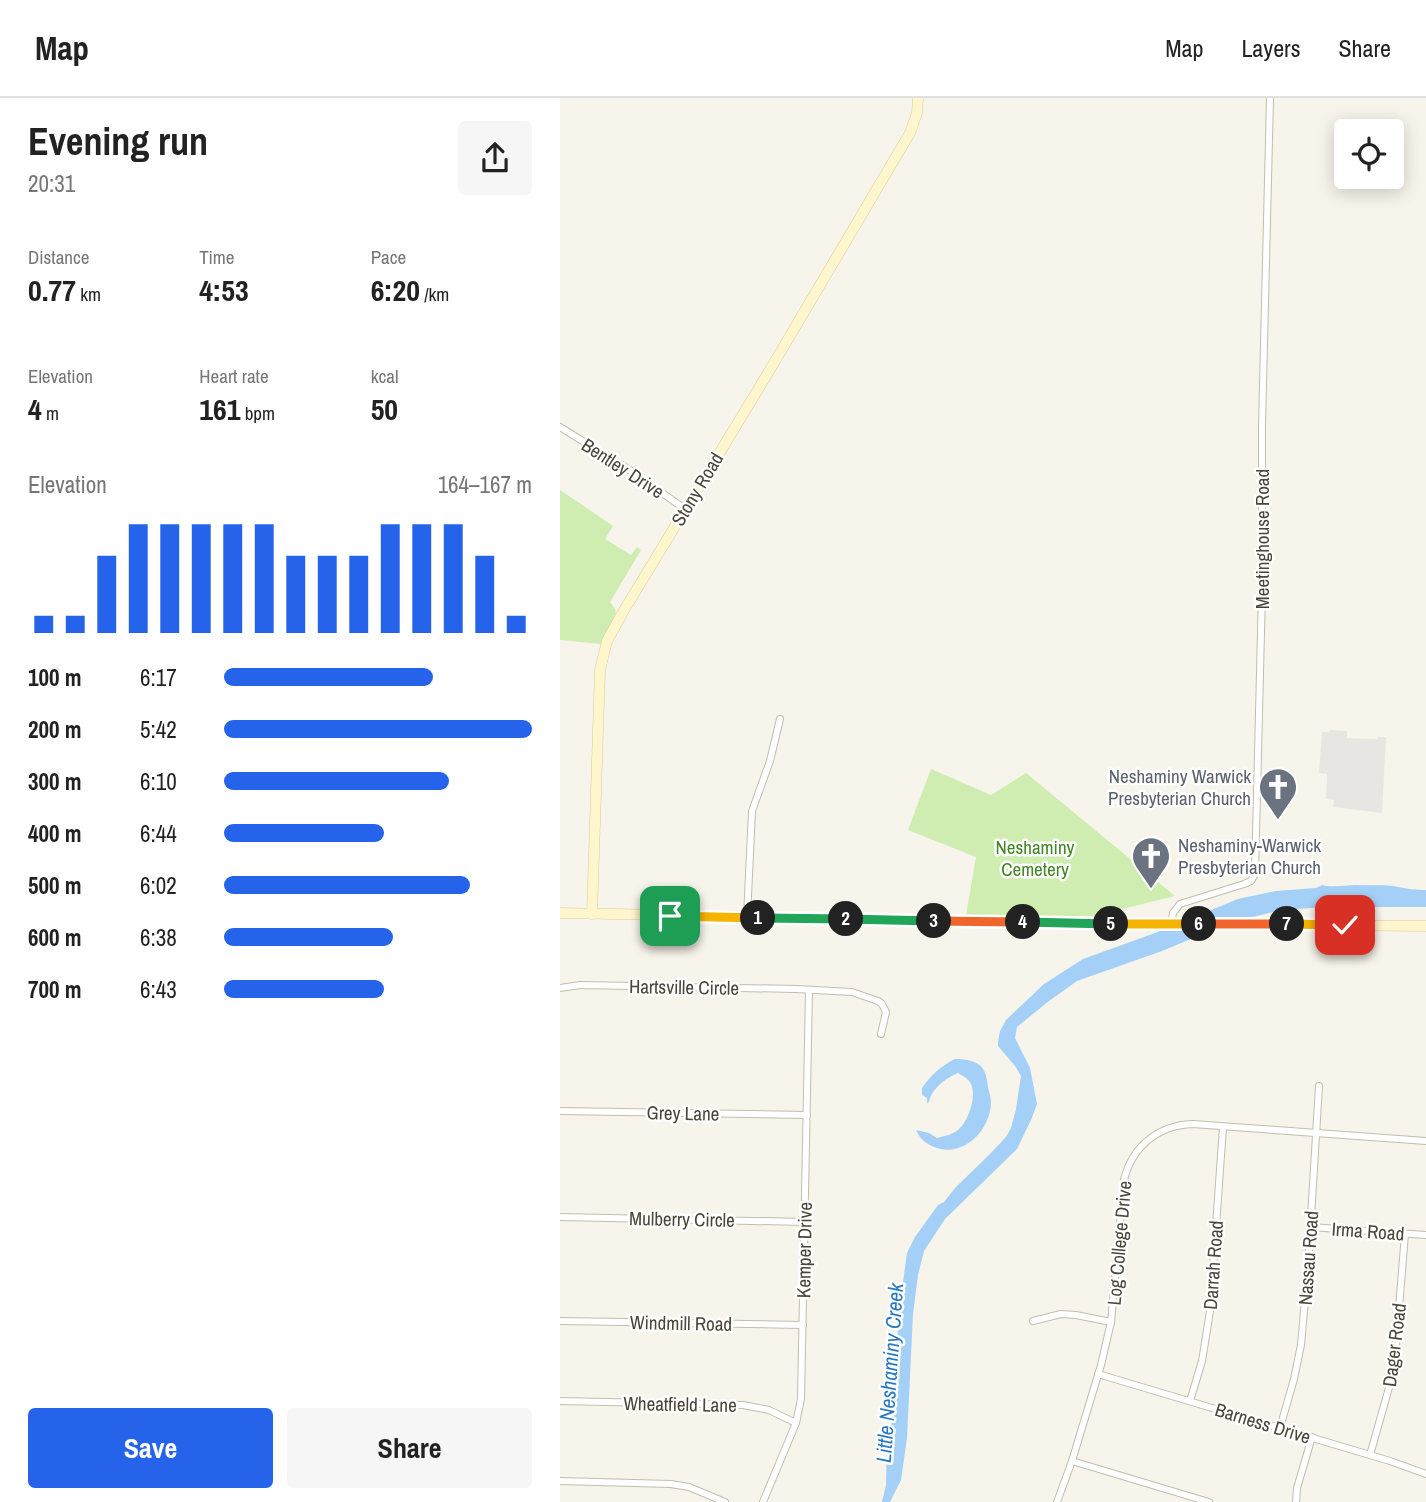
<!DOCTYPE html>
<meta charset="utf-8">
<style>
:root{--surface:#fff;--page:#f6f6f6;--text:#222;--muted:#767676;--line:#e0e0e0;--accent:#2563eb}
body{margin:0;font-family:"Archivo Narrow",sans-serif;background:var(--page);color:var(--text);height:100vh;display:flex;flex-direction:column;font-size:26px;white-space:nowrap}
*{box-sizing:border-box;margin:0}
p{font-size:23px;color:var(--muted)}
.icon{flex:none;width:38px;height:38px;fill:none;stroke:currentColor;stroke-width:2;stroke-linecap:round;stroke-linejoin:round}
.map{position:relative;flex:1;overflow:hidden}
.drawer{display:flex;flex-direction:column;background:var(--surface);width:560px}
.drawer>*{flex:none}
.tools{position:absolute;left:774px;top:21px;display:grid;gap:14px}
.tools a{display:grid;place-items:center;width:70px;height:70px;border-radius:7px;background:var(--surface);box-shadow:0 4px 18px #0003;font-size:35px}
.pin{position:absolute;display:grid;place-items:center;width:60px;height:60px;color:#fff;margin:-30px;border-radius:14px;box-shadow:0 4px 10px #0006}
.km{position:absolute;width:35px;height:35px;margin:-18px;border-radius:50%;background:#222;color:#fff;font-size:19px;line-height:35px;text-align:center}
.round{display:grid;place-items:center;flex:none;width:74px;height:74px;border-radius:7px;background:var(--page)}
.summary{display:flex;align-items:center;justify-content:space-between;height:119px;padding:0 28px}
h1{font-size:38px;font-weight:700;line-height:52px}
.stats{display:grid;grid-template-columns:repeat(3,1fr);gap:10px;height:119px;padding:7px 28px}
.stats div{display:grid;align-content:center}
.stats b{font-size:30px;font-weight:700}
.stats small{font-size:19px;font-weight:400}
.stats p{font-size:19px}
.chart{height:196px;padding:14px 28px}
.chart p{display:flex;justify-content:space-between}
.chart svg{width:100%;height:126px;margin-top:7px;stroke:var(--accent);stroke-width:6}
.button{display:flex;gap:14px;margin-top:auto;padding:14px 28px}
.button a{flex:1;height:80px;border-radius:7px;background:var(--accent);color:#fff;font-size:28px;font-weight:700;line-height:80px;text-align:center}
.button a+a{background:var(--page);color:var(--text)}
ul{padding:0 28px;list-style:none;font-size:23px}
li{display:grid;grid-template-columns:112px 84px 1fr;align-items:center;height:52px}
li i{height:18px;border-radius:9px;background:var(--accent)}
header{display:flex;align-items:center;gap:42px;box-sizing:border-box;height:98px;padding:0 35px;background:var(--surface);border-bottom:2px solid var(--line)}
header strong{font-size:33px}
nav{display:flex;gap:38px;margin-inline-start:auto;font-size:24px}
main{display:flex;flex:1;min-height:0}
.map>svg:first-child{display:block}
.green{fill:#cfedb1}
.parking{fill:#e8e6e3}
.water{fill:#a4d0f7}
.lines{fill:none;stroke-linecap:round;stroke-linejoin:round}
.street-casing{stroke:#c3bdad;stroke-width:8}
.secondary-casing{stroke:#dacc98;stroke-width:11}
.street{stroke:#fff;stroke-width:6}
.secondary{stroke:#fff6cd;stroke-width:10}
.split-1-casing{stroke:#fff;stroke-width:14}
.split-2-casing{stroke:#fff;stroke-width:14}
.split-3-casing{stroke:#fff;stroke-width:14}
.split-4-casing{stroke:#fff;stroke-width:14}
.split-5-casing{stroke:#fff;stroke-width:14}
.split-6-casing{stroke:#fff;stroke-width:14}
.split-7-casing{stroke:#fff;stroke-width:14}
.split-8-casing{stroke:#fff;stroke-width:14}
.split-1{stroke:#f5b400;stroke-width:9}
.split-2{stroke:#22a559;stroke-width:9}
.split-3{stroke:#22a559;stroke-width:9}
.split-4{stroke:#f0652b;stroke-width:9}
.split-5{stroke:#22a559;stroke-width:9}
.split-6{stroke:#f5b400;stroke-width:9}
.split-7{stroke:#f0652b;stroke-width:9}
.split-8{stroke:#f5b400;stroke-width:9}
.labels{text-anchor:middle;stroke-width:5;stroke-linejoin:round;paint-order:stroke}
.street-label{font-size:19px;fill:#4c4538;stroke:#fff}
.worship-label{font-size:19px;fill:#5b616d;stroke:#fff;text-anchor:end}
.park-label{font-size:19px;fill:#438424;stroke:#fff}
.water-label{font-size:21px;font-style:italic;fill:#2678c3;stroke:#fff}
</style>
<header>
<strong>Map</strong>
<nav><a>Map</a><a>Layers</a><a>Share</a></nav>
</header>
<main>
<section class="drawer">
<div class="summary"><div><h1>Evening run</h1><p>20:31</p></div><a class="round"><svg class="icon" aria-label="share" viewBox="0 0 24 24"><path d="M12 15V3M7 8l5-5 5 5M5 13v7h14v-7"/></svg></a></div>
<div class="stats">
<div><p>Distance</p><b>0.77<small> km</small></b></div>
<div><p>Time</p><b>4:53</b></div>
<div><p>Pace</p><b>6:20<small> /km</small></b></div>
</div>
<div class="stats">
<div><p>Elevation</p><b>4<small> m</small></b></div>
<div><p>Heart rate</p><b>161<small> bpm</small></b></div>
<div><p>kcal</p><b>50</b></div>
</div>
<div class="chart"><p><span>Elevation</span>164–167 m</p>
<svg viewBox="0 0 160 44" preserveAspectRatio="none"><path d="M5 44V38M15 44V38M25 44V17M35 44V6M45 44V6M55 44V6M65 44V6M75 44V6M85 44V17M95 44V17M105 44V17M115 44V6M125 44V6M135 44V6M145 44V17M155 44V38"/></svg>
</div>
<ul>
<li><b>100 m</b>6:17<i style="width:68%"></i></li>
<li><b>200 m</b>5:42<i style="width:100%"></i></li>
<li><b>300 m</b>6:10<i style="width:73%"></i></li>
<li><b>400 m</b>6:44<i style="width:52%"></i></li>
<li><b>500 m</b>6:02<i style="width:80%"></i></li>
<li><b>600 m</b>6:38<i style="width:55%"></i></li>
<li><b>700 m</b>6:43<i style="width:52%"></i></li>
</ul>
<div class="button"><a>Save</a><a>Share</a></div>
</section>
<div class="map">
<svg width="866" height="1404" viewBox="0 0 866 1404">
<rect width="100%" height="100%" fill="#f7f4eb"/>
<g class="green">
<polygon points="0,392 53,428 45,441 71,457 77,449 81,452 50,504 55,511 56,517 41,546 0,542"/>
<polygon points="371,671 431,697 466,675 615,798 534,818 486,819 406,817 416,759 348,732"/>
</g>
<polygon class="parking" points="769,632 787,633 787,640 817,641 818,639 826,639 822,715 773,709 774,702 766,701 767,676 759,675 762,634 769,634"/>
<g class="water">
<path d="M762,787C774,790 785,787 797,787C810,788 825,786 838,789C847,791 856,792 866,792V809H767L721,812L672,824L602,853L517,883L489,903L457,929L455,940L470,970L477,1006L471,1022L457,1051L385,1121L364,1153L358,1177L353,1216L347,1340L341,1382L330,1404H322L326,1387L327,1345L331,1342L332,1270L338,1246L337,1202L342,1191L347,1155L355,1139L378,1107L384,1104L395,1090L430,1056L446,1039L451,1030L456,1011L461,978L455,968L438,948V944L440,933L446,922L484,886L523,861L595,835L678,801L716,793L756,790Z"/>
<path d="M395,961C404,961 414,962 421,968C426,974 427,981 428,989C429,994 431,1000 431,1005C430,1031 407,1056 381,1051C370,1049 360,1042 356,1032L369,1035L377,1040C384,1038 392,1037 398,1032C408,1024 417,999 411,986C408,980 403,978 398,975C386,980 372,990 369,1004L367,1005V1000L362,997V990C371,977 381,968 395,961Z"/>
</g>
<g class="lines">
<defs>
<g id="street">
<polyline points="0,329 71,373 125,411"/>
<polyline points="187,819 192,713 210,663 220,621"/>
<polyline points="611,826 613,815 620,806 684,786 691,783 695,776 702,494 702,328 710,0"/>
<polyline points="0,890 20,887 236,891 292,894 318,903 322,906 326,914 321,936"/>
<polyline points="0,1013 247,1017"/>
<polyline points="0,1119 245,1124"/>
<polyline points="750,1129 866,1137"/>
<polyline points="0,1223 243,1227"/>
<polyline points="473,1223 501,1216 516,1217 551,1224"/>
<polyline points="538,1276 830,1363 866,1376"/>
<polyline points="0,1303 183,1307 209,1312 236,1325"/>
<polyline points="630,1303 642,1263 650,1213 663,1029"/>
<polyline points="720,1330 734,1281 741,1247 748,1168 759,988"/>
<polyline points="810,1357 834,1272 845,1136"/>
<polyline points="512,1363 649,1404"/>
<polyline points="0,1383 111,1386 129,1389 165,1404"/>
<polyline points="203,1404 236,1325 241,1301 249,892"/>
<path d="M497,1404L512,1363L541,1267L551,1224L564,1082C572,1048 599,1027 633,1026L866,1043"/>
<polyline points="736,1404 737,1390 752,1339"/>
</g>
<g id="secondary">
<polyline points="0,815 474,824 866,828"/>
<polyline points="32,816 40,572 47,543 63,514 211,270 350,35 357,15 358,0"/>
</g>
</defs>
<use href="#street" class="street-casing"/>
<use href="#secondary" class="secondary-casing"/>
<use href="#street" class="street"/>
<use href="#secondary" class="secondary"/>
</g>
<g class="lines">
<defs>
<polyline id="split-1" points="110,818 198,820"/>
<polyline id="split-2" points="198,820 286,821"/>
<polyline id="split-3" points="286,821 374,823"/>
<polyline id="split-4" points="374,823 463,824"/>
<polyline id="split-5" points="463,824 551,826"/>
<polyline id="split-6" points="551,826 639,826"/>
<polyline id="split-7" points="639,826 727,826"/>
<polyline id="split-8" points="727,826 785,827"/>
</defs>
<use href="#split-1" class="split-1-casing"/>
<use href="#split-2" class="split-2-casing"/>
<use href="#split-3" class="split-3-casing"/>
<use href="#split-4" class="split-4-casing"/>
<use href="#split-5" class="split-5-casing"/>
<use href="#split-6" class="split-6-casing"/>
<use href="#split-7" class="split-7-casing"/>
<use href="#split-8" class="split-8-casing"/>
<use href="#split-1" class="split-1"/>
<use href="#split-2" class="split-2"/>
<use href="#split-3" class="split-3"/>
<use href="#split-4" class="split-4"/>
<use href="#split-5" class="split-5"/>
<use href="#split-6" class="split-6"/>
<use href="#split-7" class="split-7"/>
<use href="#split-8" class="split-8"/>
</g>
<defs>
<symbol id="church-pin" viewBox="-11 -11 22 30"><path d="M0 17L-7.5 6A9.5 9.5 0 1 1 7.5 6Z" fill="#6b7280" stroke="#fff"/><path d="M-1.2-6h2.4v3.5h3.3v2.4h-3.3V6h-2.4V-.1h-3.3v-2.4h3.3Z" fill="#fff"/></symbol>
</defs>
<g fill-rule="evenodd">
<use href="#church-pin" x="696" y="667" width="44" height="60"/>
<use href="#church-pin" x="569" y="736" width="44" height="60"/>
</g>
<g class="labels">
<g class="street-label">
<text transform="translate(63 370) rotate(33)" y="7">Bentley Drive</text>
<text transform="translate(137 391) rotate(-59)" y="7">Stony Road</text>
<text transform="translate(702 441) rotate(-90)" y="7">Meetinghouse Road</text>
<text transform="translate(124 889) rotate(1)" y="7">Hartsville Circle</text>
<text transform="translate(123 1015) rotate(1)" y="7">Grey Lane</text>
<text transform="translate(122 1121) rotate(1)" y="7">Mulberry Circle</text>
<text transform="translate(808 1133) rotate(4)" y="7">Irma Road</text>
<text transform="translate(559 1145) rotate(-85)" y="7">Log College Drive</text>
<text transform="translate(244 1152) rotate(-89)" y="7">Kemper Drive</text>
<text transform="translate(748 1160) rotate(-86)" y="7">Nassau Road</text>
<text transform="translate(653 1167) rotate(-86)" y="7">Darrah Road</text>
<text transform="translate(121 1225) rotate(1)" y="7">Windmill Road</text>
<text transform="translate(834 1247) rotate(-83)" y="7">Dager Road</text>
<text transform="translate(120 1306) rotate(1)" y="7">Wheatfield Lane</text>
<text transform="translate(703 1325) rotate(17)" y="7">Barness Drive</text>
</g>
<g class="worship-label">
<text x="691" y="685">Neshaminy Warwick<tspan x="691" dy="22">Presbyterian Church</tspan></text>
<text x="618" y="754" text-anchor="start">Neshaminy-Warwick<tspan x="618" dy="22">Presbyterian Church</tspan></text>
</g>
<g class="park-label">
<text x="475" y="756">Neshaminy<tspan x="475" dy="22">Cemetery</tspan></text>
</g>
<g class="water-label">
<text transform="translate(330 1275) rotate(-86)" y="7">Little Neshaminy Creek</text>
</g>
</g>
</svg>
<div class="tools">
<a><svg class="icon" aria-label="locate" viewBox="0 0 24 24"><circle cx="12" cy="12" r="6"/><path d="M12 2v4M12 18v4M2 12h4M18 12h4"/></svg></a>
</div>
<div class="pin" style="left:110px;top:818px;background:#1e9e55"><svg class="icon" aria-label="arrive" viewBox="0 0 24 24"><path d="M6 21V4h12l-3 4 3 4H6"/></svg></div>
<div class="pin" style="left:785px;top:827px;background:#d93025"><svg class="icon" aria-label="check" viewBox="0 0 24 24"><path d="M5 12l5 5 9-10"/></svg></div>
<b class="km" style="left:198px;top:820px">1</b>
<b class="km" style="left:286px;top:821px">2</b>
<b class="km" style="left:374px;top:823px">3</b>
<b class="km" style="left:463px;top:824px">4</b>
<b class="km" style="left:551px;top:826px">5</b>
<b class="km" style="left:639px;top:826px">6</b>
<b class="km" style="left:727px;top:826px">7</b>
</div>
</main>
